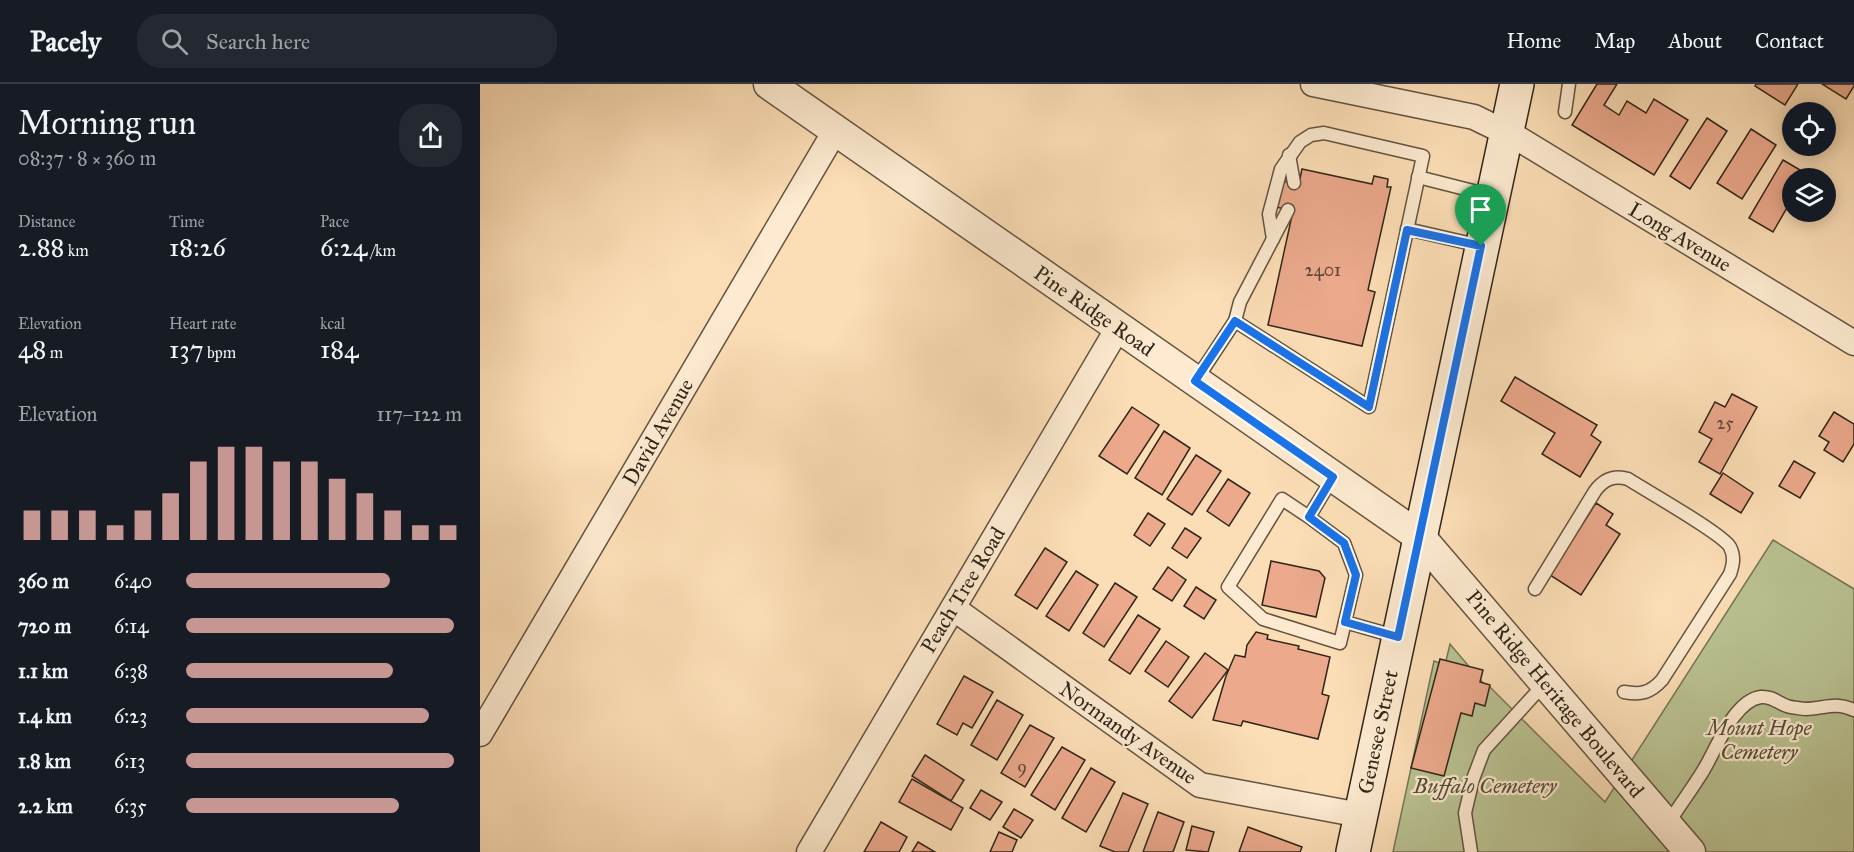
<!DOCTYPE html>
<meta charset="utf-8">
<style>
:root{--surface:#171b24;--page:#242831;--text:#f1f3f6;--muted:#9ea1a6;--line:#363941;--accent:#c59692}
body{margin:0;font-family:"IM FELL Great Primer",serif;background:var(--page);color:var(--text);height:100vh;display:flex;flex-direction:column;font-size:22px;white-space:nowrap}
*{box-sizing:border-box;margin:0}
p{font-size:20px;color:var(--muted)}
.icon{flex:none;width:33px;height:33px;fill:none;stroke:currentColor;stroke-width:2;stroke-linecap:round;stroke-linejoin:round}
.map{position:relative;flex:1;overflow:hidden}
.sheet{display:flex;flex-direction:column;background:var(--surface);width:480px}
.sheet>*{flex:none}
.buttons{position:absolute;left:1302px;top:18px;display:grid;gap:12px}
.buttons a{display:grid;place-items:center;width:54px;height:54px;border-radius:50%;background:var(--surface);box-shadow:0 3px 15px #0003;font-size:30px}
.pin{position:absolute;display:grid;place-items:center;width:51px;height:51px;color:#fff;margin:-62px -26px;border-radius:50% 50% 50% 0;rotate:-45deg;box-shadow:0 0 6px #0007}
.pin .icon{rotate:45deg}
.round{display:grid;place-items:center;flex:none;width:63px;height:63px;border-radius:24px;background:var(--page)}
.headline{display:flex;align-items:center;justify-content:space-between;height:102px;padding:0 18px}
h1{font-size:33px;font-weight:600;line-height:45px}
.metrics{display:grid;grid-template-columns:repeat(3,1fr);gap:9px;height:102px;padding:6px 18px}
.metrics div{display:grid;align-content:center}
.metrics b{font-size:26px;font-weight:600}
.metrics small{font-size:16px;font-weight:400}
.metrics p{font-size:16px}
.chart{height:168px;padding:12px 18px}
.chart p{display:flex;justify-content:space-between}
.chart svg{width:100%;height:108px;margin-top:6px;stroke:var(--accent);stroke-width:6}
ul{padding:0 18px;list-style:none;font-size:20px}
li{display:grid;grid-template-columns:96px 72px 1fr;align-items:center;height:45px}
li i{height:15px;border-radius:8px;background:var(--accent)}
header{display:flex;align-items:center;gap:36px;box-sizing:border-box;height:84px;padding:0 30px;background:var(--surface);border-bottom:2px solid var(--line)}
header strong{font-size:28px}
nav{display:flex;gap:33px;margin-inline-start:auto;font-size:21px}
.search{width:420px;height:54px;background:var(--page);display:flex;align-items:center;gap:15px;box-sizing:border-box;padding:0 21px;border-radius:24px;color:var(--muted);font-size:22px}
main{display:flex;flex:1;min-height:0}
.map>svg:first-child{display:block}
.green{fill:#bac292;stroke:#757456;stroke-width:1.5}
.building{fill:#eca98c;stroke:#302519;stroke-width:1.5}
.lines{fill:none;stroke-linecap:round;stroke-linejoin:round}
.service-casing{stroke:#635340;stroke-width:15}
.minor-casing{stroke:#635340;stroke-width:27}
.tertiary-casing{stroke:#635340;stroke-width:33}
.secondary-casing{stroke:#302519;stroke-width:36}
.service{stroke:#fdead0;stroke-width:12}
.minor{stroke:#fdead0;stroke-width:24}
.tertiary{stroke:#fdead0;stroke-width:30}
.secondary{stroke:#fdead0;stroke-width:33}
.route-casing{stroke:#fff;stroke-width:12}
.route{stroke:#1a73e8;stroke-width:8}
.labels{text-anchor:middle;stroke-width:4.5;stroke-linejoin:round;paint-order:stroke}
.number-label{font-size:18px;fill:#5f4636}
.street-label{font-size:21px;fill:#302519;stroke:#fdead0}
.park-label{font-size:21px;font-style:italic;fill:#524c37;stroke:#fdead0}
</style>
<header>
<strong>Pacely</strong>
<div class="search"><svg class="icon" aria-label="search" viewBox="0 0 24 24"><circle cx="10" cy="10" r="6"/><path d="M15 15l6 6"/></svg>Search here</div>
<nav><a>Home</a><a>Map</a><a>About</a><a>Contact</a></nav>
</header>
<main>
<section class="sheet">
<div class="headline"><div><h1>Morning run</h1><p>08:37 · 8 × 360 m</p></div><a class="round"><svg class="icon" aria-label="share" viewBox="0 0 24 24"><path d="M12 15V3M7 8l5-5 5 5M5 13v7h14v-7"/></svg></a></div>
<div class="metrics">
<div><p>Distance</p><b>2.88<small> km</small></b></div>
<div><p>Time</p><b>18:26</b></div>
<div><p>Pace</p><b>6:24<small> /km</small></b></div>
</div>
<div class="metrics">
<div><p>Elevation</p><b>48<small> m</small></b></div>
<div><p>Heart rate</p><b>137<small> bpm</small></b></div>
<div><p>kcal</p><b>184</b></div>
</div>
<div class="chart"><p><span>Elevation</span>117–122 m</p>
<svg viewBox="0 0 160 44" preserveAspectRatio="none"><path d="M5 44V32M15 44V32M25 44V32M35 44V38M45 44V32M55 44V25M65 44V12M75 44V6M85 44V6M95 44V12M105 44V12M115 44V19M125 44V25M135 44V32M145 44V38M155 44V38"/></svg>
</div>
<ul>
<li><b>360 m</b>6:40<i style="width:74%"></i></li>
<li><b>720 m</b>6:14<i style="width:97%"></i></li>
<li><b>1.1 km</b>6:38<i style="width:75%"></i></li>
<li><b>1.4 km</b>6:23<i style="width:88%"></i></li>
<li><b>1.8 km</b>6:13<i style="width:97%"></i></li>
<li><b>2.2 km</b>6:35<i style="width:77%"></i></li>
</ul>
</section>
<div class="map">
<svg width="1374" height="768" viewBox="0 0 1374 768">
<rect width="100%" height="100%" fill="#fcdeb6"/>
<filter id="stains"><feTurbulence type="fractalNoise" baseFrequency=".00333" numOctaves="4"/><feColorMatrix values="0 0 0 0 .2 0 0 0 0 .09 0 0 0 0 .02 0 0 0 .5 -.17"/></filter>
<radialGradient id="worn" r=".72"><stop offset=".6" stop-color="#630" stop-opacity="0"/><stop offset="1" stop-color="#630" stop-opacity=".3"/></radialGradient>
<polygon class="green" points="1293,456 1374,505 1374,768 913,768 954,577 965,581 970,560 1003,599 1009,602 1125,718"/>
<g class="building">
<polygon points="1117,0 1137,0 1124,21 1139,31 1147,17 1166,29 1174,15 1208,36 1174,91 1092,41"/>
<polygon points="1276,0 1318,0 1305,21 1275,2"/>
<polygon points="1342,0 1374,0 1374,2 1366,15"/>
<polygon points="1227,34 1247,47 1210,105 1190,92"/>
<polygon points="1271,45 1296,61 1262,115 1237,99"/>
<polygon points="1303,76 1327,90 1325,94 1312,94 1312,115 1293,148 1269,134"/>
<polygon points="822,85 892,100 894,92 908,95 907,103 911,103 888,206 895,208 882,262 788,241 813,127 796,123 802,97 819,100"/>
<polygon points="1035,293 1117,341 1111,351 1121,358 1100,393 1062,370 1075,349 1021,317"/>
<polygon points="1252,310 1277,323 1240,390 1219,378 1232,355 1219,348 1235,318 1245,323"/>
<polygon points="652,323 679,341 647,390 619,372"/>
<polygon points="1354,328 1374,340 1374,360 1363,378 1344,366 1349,358 1339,352"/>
<polygon points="684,347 710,364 682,411 655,394"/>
<polygon points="716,371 741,387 712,431 687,415"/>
<polygon points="1314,377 1335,389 1320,414 1299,402"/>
<polygon points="1243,389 1273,409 1261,429 1230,410"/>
<polygon points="748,395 770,409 749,442 727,427"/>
<polygon points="1116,419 1133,430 1126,441 1140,450 1101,511 1070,491"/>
<polygon points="668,429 685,440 670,462 654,451"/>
<polygon points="705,444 721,454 707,474 692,464"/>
<polygon points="565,464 587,478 557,525 535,511"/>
<polygon points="791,477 839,487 845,494 836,533 782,521"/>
<polygon points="688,483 706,496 692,517 673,505"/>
<polygon points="596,487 618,501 589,547 566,532"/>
<polygon points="635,499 657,513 624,563 603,549"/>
<polygon points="716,503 736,516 724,535 704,522"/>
<polygon points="658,531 680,545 650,590 629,576"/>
<polygon points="776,548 788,551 787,555 819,562 818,565 850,573 842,610 849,612 838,655 763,637 761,642 733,636 746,592 755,571 765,573 767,561"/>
<polygon points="686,557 709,573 688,603 665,587"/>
<polygon points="725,569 748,586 712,634 689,617"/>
<polygon points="960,575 1003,586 1000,598 1010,601 1005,622 995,619 992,632 981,629 964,692 931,684"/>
<polygon points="484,592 513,608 492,644 483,639 477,651 457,640"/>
<polygon points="517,616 543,631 517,676 491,661"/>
<polygon points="550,641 574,654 545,703 521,689"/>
<polygon points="582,663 605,676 575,726 551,711"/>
<polygon points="445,671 484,696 471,717 432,692"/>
<polygon points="611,684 635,698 606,748 582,734"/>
<polygon points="432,695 483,724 471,746 419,718"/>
<polygon points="501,706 522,718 510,736 490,724"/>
<polygon points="643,709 668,720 648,768 635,768 620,762"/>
<polygon points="534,725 553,736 541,754 523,743"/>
<polygon points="678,728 704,738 693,768 663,768"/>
<polygon points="401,738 427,753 419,768 384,768"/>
<polygon points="712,742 734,748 728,768 706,766"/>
<polygon points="768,743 822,763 820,768 759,768"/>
<polygon points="519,748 537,756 532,768 510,768"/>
<polygon points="438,758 455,768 432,768"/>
</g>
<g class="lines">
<defs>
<g id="service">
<polyline points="1085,28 1089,0"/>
<polyline points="809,71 814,99"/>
<polyline points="938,93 1013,112"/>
<polyline points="927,145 1001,162"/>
<polyline points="755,237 889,323 943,72 844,49 831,51 820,58 801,85 789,130 793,155"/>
<polyline points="716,296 755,237 760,218 808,126"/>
<polyline points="829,433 802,415 748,503 783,535 860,559 876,491 864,459 829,433 853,393"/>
<path d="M1055,505L1115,407C1124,395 1134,391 1148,395C1165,406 1243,450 1250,463C1255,473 1253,481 1250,490L1182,596C1170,609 1161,611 1144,608"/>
<polyline points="865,538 918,553"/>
<path d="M1188,740C1199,722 1212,705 1223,687C1236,666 1254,616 1281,613C1292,612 1298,619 1307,622C1312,624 1320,624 1325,625C1345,625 1353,617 1374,626"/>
<polyline points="991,768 985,729 993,695 1004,666 1065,599"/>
</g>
<g id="minor">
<polyline points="833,0 994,33 1039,55 1374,259"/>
<polyline points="473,524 720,701 880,731"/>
<polyline points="0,650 355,47"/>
<polyline points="329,768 638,244"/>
</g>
<polyline id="tertiary" points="289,0 940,453 1210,768"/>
<polyline id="secondary" points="873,768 1037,0"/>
</defs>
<use href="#service" class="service-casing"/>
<use href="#minor" class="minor-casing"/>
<use href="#tertiary" class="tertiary-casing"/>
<use href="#secondary" class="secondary-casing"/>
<use href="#service" class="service"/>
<use href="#minor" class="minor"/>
<use href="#tertiary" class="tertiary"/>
<use href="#secondary" class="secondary"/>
</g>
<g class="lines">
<defs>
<polygon id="route" points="927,146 1001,162 918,553 865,538 876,491 864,459 829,433 853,393 715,297 755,237 889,323"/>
</defs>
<use href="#route" class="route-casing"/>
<use href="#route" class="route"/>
</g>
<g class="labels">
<g class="number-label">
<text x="843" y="192">2401</text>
<text x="1245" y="345">25</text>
<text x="542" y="689">9</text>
</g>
<g class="street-label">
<text transform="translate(1200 153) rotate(31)" y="7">Long Avenue</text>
<text transform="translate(614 227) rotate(35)" y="7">Pine Ridge Road</text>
<text transform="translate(178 348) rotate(-60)" y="7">David Avenue</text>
<text transform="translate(483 506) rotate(-59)" y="7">Peach Tree Road</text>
<text transform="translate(1075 610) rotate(50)" y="7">Pine Ridge Heritage Boulevard</text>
<text transform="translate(898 648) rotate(-78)" y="7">Genesee Street</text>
<text transform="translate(648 649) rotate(35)" y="7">Normandy Avenue</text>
</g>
<g class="park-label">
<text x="1279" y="651">Mount Hope<tspan x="1279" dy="24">Cemetery</tspan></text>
<text x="1005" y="709">Buffalo Cemetery</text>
</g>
</g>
<rect width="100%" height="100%" filter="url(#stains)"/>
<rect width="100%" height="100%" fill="url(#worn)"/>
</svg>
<div class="buttons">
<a><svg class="icon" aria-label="locate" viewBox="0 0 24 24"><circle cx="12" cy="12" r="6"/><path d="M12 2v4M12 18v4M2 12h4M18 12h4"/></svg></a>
<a><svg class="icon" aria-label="layers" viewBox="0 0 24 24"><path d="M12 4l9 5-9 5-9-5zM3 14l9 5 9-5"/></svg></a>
</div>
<div class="pin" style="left:1001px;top:162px;background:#1e9e55"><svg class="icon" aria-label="arrive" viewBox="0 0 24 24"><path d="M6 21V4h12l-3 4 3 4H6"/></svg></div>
</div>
</main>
